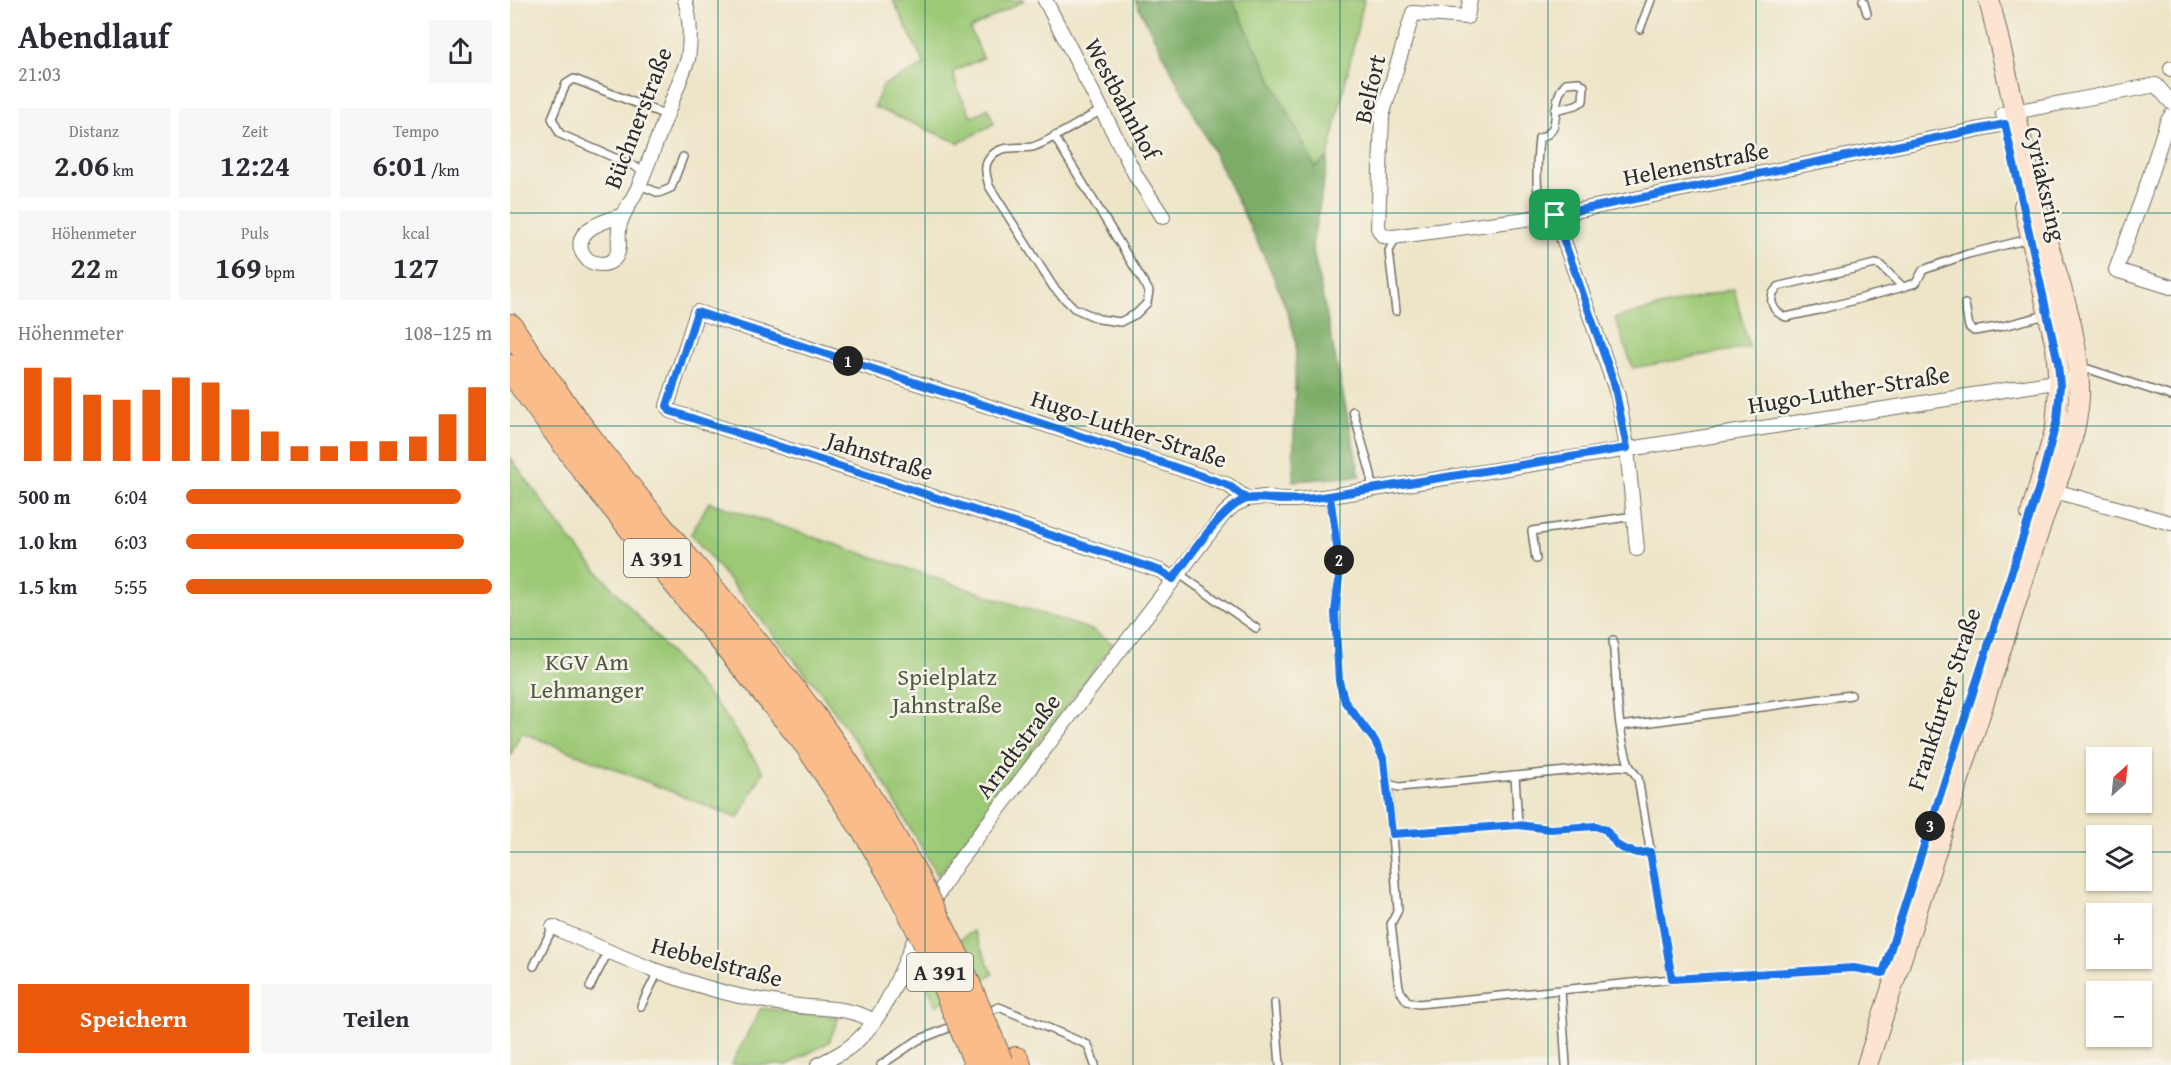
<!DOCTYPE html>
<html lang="de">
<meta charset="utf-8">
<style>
:root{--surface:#fff;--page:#f7f7f7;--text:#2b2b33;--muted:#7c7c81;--accent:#ea580c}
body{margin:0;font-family:"Gentium Book Plus",serif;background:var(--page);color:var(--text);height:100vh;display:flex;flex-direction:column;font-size:22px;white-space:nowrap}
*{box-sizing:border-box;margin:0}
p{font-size:20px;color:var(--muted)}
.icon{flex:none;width:33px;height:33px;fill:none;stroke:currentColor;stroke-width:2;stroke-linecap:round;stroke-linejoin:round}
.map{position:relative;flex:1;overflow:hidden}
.drawer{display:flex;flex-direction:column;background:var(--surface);width:510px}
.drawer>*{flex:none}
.needle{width:39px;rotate:27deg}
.controls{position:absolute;left:1576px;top:747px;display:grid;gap:12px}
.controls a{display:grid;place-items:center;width:66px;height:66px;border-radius:0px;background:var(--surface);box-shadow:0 2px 4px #0004;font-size:30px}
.pin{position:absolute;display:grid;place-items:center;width:51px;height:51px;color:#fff;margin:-26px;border-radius:12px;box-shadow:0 3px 9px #0006}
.km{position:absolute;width:30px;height:30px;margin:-15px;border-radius:50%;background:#222;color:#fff;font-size:16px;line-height:30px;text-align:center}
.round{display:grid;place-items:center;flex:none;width:63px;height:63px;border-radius:0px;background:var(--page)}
.summary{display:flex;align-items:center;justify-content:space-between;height:102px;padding:0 18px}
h1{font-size:33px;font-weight:600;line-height:45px}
.metrics{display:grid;grid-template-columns:repeat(3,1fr);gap:9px;height:102px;padding:6px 18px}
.metrics div{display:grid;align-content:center;border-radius:0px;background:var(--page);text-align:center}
.metrics b{font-size:30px;font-weight:600}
.metrics small{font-size:16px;font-weight:400}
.metrics p{font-size:16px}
.chart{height:168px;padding:12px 18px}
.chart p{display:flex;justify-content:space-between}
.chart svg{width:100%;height:108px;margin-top:6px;stroke:var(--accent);stroke-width:6}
.cta{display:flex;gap:12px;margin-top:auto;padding:12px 18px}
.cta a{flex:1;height:69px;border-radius:0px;background:var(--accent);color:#fff;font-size:24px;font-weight:600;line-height:69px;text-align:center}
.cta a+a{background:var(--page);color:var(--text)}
ul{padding:0 18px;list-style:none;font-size:20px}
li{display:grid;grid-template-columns:96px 72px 1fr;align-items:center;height:45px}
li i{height:15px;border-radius:8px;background:var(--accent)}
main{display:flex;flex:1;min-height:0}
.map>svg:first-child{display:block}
.green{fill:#9cc976;stroke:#647a50;stroke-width:1.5}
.forest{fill:#7dad67;stroke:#546c49;stroke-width:1.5}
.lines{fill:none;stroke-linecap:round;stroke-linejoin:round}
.service-casing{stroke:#6f6c62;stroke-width:10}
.minor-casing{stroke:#6f6c62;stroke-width:16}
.secondary-casing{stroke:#6f6c62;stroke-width:22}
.motorway-casing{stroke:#6f6c62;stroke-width:28}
.service{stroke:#fff;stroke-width:7}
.minor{stroke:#fff;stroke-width:14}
.secondary{stroke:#fde4d1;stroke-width:20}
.motorway{stroke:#fabc8b;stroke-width:26}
.motorway-bridge-casing{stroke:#6f6c62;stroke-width:28;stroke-linecap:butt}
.motorway-bridge{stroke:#fabc8b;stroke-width:26}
.route-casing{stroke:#fff;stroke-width:12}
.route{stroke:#1a73e8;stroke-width:8}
.grid{fill:none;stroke:#0f766e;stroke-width:1.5;stroke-opacity:0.55}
.labels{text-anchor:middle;stroke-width:5;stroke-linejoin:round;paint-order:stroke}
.shield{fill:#f7f3e8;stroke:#686764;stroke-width:1.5}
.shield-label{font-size:22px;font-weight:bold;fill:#2b2b2b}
.street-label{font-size:24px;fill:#2b2b2b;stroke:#f7f3e8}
.park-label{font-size:24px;fill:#4d5a42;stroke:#f7f3e8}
</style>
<main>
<section class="drawer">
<div class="summary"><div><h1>Abendlauf</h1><p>21:03</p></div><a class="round"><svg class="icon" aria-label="share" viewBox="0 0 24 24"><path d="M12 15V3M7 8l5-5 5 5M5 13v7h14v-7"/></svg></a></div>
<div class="metrics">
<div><p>Distanz</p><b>2.06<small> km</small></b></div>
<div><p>Zeit</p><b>12:24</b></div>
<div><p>Tempo</p><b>6:01<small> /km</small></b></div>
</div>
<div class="metrics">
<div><p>Höhenmeter</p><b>22<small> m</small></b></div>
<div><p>Puls</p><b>169<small> bpm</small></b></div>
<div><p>kcal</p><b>127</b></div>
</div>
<div class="chart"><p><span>Höhenmeter</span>108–125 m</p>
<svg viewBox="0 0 160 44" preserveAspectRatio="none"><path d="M5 44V6M15 44V10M25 44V17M35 44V19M45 44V15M55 44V10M65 44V12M75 44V23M85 44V32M95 44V38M105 44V38M115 44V36M125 44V36M135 44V34M145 44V25M155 44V14"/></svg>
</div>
<ul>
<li><b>500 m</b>6:04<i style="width:90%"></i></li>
<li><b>1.0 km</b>6:03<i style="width:91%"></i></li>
<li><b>1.5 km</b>5:55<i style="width:100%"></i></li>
</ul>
<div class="cta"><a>Speichern</a><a>Teilen</a></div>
</section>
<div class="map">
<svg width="1661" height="1065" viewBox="0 0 1661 1065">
<rect width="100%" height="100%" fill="#f7f3e8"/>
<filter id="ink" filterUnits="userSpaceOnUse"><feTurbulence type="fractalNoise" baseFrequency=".0167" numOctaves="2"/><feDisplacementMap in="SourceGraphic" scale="12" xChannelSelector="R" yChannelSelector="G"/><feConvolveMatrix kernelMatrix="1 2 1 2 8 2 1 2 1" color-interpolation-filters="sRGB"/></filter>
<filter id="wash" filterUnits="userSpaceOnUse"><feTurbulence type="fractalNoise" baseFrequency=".008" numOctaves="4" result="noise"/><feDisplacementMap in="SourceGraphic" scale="24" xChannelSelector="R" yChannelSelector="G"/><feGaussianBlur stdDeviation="1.35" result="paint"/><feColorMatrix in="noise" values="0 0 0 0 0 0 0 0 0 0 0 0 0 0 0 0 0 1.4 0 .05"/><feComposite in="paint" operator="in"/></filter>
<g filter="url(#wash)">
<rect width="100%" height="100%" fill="#eee5c8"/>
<g class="green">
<polygon points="383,0 515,0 460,29 473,58 443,72 448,91 462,117 478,108 484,124 449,143 364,107 373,85 415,65"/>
<polygon points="722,0 854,0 818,158 805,167"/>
<polygon points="1224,289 1239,347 1123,368 1105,318"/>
<polygon points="0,457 61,541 211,710 253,772 228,818 11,732 0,757"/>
<polygon points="199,502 584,631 603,644 428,876 371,778 309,690 181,534"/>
<polygon points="463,931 483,974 426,1006 409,965"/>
<polygon points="251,1008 329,1017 319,1042 277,1065 221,1065"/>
</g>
<path class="forest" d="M625,0H722L805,167L818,158L802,246L850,476L783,481L786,341C776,300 757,262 738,223C703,148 663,74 625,0Z"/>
</g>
<g filter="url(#ink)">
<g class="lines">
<defs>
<g id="service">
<polyline points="1353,0 1357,13"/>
<polyline points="1130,29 1141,0"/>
<path d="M544,136L639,291L637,303L626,314L610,322L589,319L564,308L544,288L479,186C477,177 473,167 479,159C489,144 507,149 522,147C534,145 578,117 592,110"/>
<polyline points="135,171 50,134 42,118 56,84 64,79 156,115"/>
<polyline points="130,185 149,193 161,188 173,157"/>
<path d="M1031,217C1026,191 1026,165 1029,138C1056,131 1037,104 1056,83L1069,82L1074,86L1073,101L1066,105L1045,110"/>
<polyline points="883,237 883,243 879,251 886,311"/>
<path d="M1393,287L1370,265L1365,264L1270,286C1256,295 1261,312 1276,317L1308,310L1393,287L1406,283L1413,270L1458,254L1519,239"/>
<polyline points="1455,304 1459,327 1464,331 1493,326 1536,315"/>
<polyline points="1569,366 1661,396"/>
<polyline points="843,411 861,474 862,489"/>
<polyline points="820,496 830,568 825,612 829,681 835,702 865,741 874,761 878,784 888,910 881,924 888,981 890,991 897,1001 908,1004 1162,979 1344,968 1373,973"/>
<polyline points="1026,559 1022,531 1124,516"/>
<polyline points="668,573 746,628"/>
<path d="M1103,640C1107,678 1106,732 1120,767"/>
<polyline points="1111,726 1341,695"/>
<polyline points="878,784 889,787 1109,766 1120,767 1128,778 1162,979"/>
<polyline points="1008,825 1040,829 1086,826 1096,830 1107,845 1114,849 1127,853 1140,852"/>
<polyline points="882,834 1008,825 1005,776"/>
<polyline points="24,966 43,927"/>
<polyline points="80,987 98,952"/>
<polyline points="1051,990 1056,1065"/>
<polyline points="765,1003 770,1065"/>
<polyline points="131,1006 148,972"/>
<polyline points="475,1013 489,1007 578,1045 585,1065"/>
<polyline points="371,1065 408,1040 446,1025"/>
</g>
<g id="minor">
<polyline points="535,0 626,176 653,217"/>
<polyline points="960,0 957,17 903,13 872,116 868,228 873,236 883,237 1045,215 1495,124"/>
<polyline points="1661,68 1661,69"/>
<polyline points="1493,114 1646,85 1661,102"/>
<polyline points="1661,116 1657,122 1635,191 1606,270 1661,287"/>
<path d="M113,215C99,220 66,227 71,249C72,253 75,257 78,260C86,265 97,266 104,259C113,250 106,235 110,224C114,209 125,197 130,183C147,142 162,100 178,59C181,38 181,20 175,0"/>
<polyline points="1045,215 1108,396 1117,448 1127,549"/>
<polyline points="1537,489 1661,523"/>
<polyline points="663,579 651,571 160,411 157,406 187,312 641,459 718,485 737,499"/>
<polyline points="419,909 446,865 714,514 724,505 737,499 754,497 770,500 786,500 820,496 1558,380"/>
<path d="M43,927C104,954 163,981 229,996C248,1000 268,1003 288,1006C314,1009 341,1007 364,1021"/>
<path d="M308,1065C318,1060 328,1055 337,1049C375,1022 391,970 409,929"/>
</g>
<g id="secondary">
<polyline points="1514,206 1546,347 1549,386 1546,427 1521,514"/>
<path d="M1357,1065L1533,518C1548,477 1567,440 1569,396C1571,334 1545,273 1529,214C1511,143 1497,71 1479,0"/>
</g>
<g id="motorway">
<path d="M0,327C89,466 203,584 302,715C339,765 372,818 403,872"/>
<polyline points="0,368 78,474 298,745 358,835 385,881"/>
<polyline points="506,1060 508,1065"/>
</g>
</defs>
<use href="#service" class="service-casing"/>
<use href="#minor" class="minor-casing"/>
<use href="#secondary" class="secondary-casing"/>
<use href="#motorway" class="motorway-casing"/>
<use href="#service" class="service"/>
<use href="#minor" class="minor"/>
<use href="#secondary" class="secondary"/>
<use href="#motorway" class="motorway"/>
<defs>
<g id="motorway-bridge">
<polyline points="403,872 446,957 490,1063"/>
<polyline points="385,881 422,954 468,1065"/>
</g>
</defs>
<use href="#motorway-bridge" class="motorway-bridge-casing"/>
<use href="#motorway-bridge" class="motorway-bridge"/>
</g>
</g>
<g class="lines" filter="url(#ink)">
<defs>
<path id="route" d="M1045,215L1104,383L1117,448L799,499C778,501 758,497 737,499L718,485L641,459L187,312L157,406L160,411L651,571L663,579C679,558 713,505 737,499C750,496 761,500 774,500C789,500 804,498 820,496L830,568L825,612L829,681L835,702L865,741L874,760L882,834L1008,825L1040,829L1086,826L1096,830L1107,845L1114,849L1127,853L1140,852L1162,979L1344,968L1373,973L1529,487L1547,420L1550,386L1548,363L1495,124L1045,215"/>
</defs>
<use href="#route" class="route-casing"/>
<use href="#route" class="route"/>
</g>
<path class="grid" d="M208,0V1065M415,0V1065M623,0V1065M830,0V1065M1038,0V1065M1246,0V1065M1453,0V1065M0,213H1661M0,426H1661M0,639H1661M0,852H1587M1632,852H1661"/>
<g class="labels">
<g class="shield">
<rect x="114" y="539" width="66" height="38" rx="4.5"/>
<rect x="397" y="953" width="66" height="38" rx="4.5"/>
</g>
<g class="shield-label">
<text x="147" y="566">A 391</text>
<text x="430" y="980">A 391</text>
</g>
<g class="street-label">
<text transform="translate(860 89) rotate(-77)" y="8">Belfort</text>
<text transform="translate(612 99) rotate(62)" y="8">Westbahnhof</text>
<text transform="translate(128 118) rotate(-69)" y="8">Büchnerstraße</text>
<text transform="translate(1186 164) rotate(-11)" y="8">Helenenstraße</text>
<text transform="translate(1535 184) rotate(77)" y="8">Cyriaksring</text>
<text transform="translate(1339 390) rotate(-9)" y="8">Hugo-Luther-Straße</text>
<text transform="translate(619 429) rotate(18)" y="8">Hugo-Luther-Straße</text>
<text transform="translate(370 456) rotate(18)" y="8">Jahnstraße</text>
<text transform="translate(1434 699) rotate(-72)" y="8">Frankfurter Straße</text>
<text transform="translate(508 746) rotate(-53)" y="8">Arndtstraße</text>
<text transform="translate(207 962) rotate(15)" y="8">Hebbelstraße</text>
</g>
<g class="park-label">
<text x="77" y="670">KGV Am<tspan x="77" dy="28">Lehmanger</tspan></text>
<text x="437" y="685">Spielplatz<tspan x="437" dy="28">Jahnstraße</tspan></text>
</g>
</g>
</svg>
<div class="controls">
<a><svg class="needle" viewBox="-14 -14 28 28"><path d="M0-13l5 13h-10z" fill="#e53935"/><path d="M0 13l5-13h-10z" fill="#7c7c81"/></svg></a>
<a><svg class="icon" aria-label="layers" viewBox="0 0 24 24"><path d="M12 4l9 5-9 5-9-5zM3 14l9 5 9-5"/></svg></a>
<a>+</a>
<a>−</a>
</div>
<div class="pin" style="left:1045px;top:215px;background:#1e9e55"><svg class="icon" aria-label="arrive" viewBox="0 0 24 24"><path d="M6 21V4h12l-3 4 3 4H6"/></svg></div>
<b class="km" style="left:338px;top:361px">1</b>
<b class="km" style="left:829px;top:560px">2</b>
<b class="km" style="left:1420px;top:826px">3</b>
</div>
</main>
